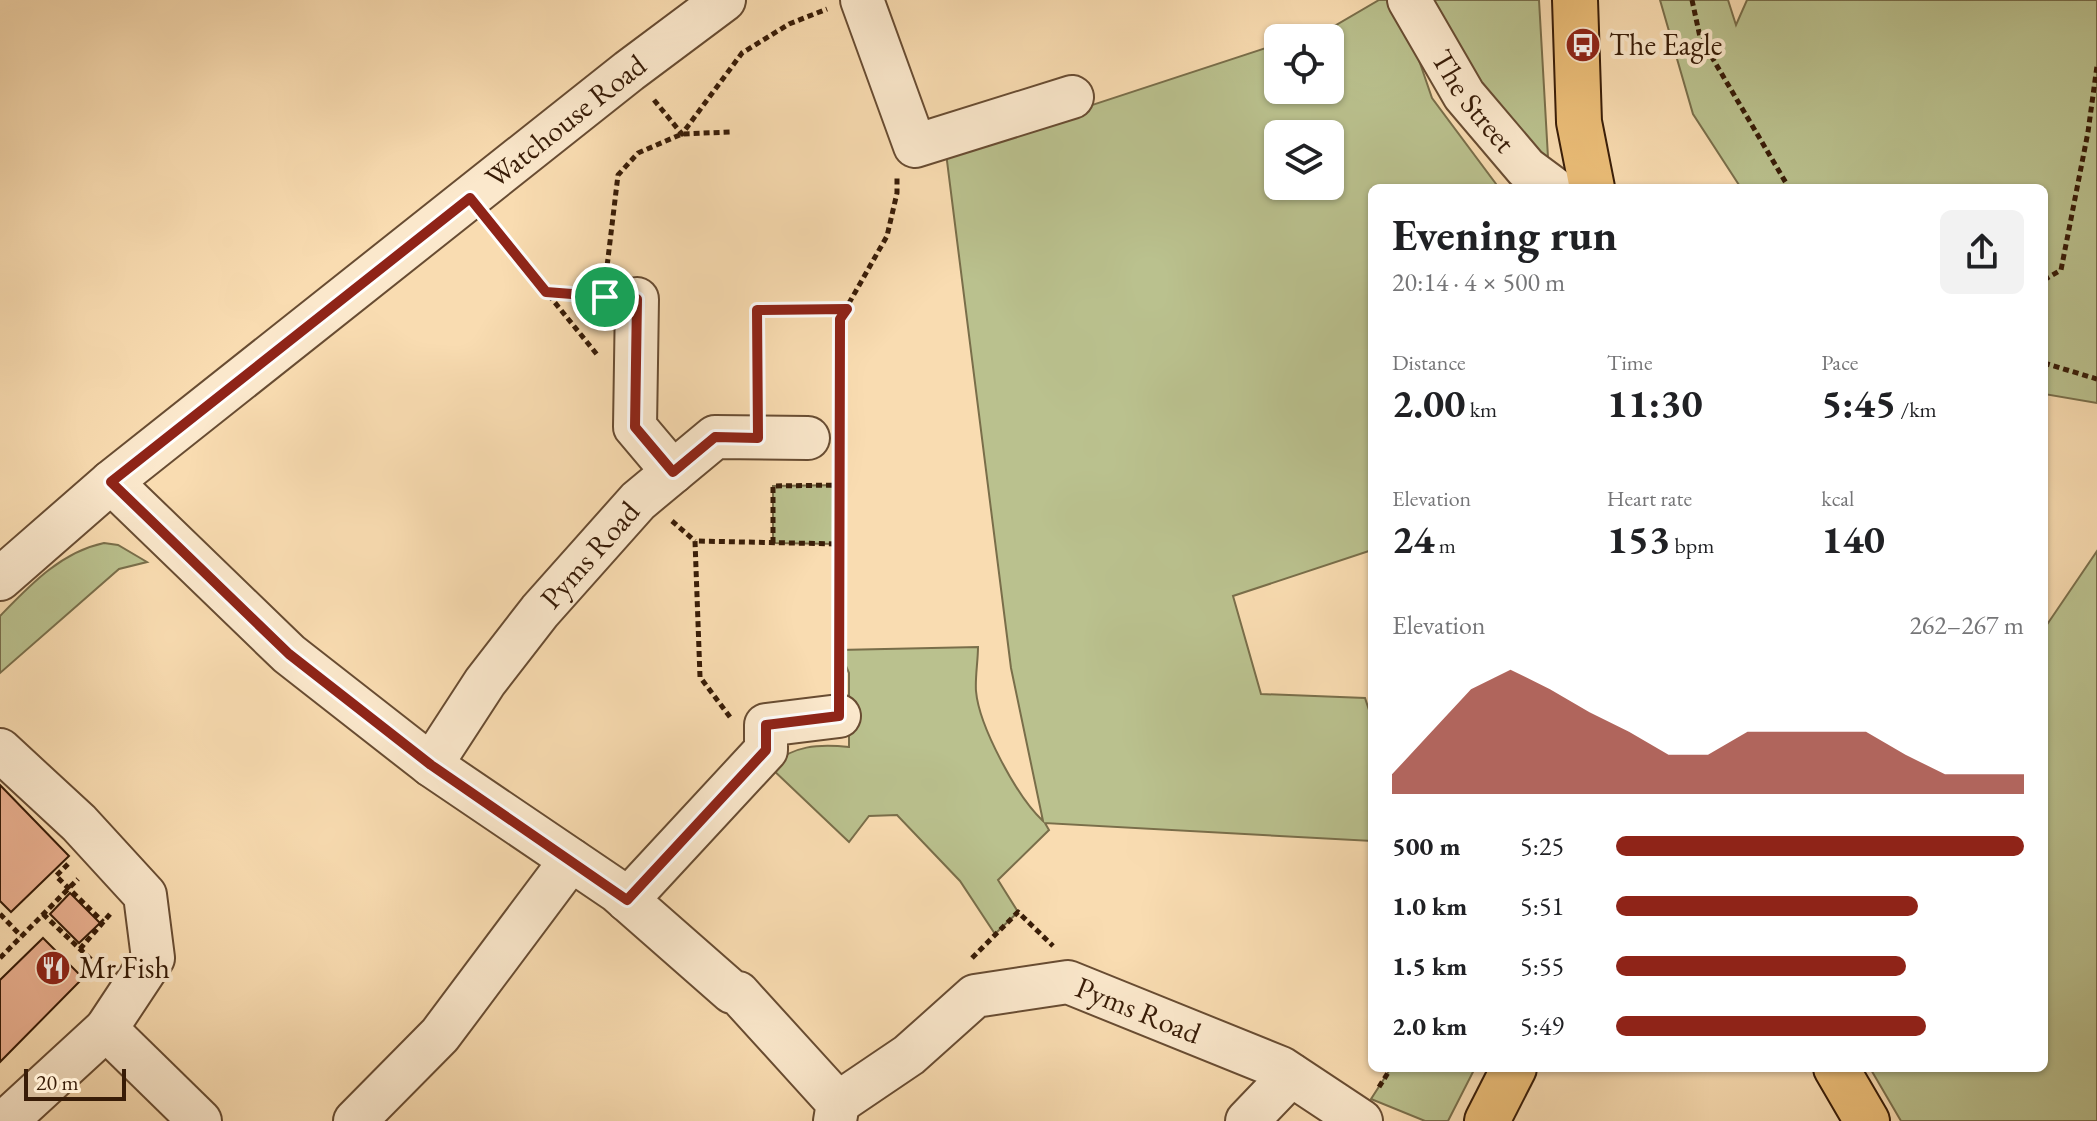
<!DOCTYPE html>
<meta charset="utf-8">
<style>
:root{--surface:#fff;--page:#f2f2f2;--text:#202124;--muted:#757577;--accent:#8f2418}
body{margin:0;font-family:"EB Garamond",serif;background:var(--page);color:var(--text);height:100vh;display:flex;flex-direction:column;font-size:30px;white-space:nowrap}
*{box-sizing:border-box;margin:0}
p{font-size:26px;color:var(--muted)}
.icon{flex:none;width:44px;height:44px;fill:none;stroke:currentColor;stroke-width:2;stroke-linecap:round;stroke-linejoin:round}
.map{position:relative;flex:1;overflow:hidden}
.side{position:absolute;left:1368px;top:184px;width:680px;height:888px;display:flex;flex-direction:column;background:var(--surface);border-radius:12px;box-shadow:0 2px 6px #0004}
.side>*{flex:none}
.buttons{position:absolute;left:1264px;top:24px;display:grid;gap:16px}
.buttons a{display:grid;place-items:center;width:80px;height:80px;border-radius:12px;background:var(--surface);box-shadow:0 2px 6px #0004;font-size:40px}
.scale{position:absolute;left:24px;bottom:20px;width:102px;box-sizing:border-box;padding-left:8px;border:4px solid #381c07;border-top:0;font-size:22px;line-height:28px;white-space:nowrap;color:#381c07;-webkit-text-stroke:6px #fbe8cc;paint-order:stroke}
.pin{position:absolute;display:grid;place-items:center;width:68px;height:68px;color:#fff;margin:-34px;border:4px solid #fff;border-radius:50%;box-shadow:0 2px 8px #0007}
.round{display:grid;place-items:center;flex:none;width:84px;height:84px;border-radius:12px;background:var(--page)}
.headline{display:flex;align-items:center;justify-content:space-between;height:136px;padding:0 24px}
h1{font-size:44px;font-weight:700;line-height:60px}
.metrics{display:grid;grid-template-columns:repeat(3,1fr);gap:12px;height:136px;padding:8px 24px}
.metrics div{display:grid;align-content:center}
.metrics b{font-size:40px;font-weight:700}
.metrics small{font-size:22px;font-weight:400}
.metrics p{font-size:22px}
.chart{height:224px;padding:16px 24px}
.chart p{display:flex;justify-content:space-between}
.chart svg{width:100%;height:144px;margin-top:8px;fill:var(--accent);opacity:.7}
ul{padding:0 24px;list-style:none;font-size:26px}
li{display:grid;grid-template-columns:128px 96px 1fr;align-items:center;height:60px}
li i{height:20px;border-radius:10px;background:var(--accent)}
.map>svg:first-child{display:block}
.green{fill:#bac18e;stroke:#796e4a;stroke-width:2;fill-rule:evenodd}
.building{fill:#eab090;stroke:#381c07;stroke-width:2}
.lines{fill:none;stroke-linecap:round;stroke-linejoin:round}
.minor-casing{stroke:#684c32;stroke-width:46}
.major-casing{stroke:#381c07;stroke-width:48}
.path{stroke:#381c07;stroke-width:5;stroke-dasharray:6 4;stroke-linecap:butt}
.minor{stroke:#fbe8cc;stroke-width:42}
.major{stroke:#ecbe78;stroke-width:44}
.route-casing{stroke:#fff;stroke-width:16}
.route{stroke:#8f2418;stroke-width:10}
.labels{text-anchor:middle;stroke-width:8;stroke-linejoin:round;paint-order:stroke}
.poi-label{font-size:30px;fill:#381c07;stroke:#fbe8cc;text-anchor:start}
.street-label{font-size:30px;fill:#381c07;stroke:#fbe8cc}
</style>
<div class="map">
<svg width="2097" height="1121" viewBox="0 0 2097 1121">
<rect width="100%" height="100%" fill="#f9dcb1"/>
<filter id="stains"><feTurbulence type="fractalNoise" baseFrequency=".0025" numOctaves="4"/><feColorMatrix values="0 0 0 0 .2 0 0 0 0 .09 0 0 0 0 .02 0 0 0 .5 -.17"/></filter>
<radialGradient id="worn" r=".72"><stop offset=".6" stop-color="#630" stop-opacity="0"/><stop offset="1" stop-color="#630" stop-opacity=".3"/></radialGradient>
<g class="green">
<path d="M1379,0H1395L1410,34L1432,98L1499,188H1372V550L1233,596L1261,694L1365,698L1372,719V841L1045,823L1049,830L998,880L1018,912L995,934L960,881L897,815L869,816L849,842L770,767C792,745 819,744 849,747V673L839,650L978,647C978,661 975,677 976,691C979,726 1017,797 1043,821L1011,668L946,153L1278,44V90H1330V38H1297L1336,25ZM1278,134H1330V186H1278Z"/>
<polygon points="1422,0 1539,0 1549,175 1538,170"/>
<polygon points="1660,0 1728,0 1736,25 1747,0 2097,0 2097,403 2044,394 2044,188 1741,188 1693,114"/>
<polygon points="841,485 840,544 773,543 773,486"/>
<path d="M104,543L118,545L147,562L119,569L0,673V616C30,585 61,552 104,543Z"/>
<polygon points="2097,551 2097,1121 1901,1121 1870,1068 2044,1068 2044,629"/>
<polygon points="1391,1068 1475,1068 1448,1121 1425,1121 1371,1099"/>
</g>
<g class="building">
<polygon points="0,785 69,856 11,912 0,901"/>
<polygon points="70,893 100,923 79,943 50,914"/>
<polygon points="43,938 83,978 0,1062 0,980"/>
</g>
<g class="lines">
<defs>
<g id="minor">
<polyline points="862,0 915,146 1072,97"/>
<path id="s1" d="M1409,0L1464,95L1526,168L1553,188"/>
<polyline points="637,299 635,427 673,472"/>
<polyline points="111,482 289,654 431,765 617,891 732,992 738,993 838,1103 835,1121"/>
<path id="s2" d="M0,579L111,482L629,71L724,0"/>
<polyline points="0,750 79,823 145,895 153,958 106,1029 6,1121"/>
<path id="s3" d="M431,765L485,682L540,611L638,501L715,437L808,438"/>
<polyline points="627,900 766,750 766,725 839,716"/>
<polyline points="106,1029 200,1121"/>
<path id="s4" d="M838,1103L909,1055L975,996L1068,982L1281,1068L1361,1121"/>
<polyline points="355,1121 440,1035 571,860"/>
<polyline points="1247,1121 1291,1075"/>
</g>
<g id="major">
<polyline points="1575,0 1579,122 1592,188"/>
<polyline points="1836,1068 1867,1121"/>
<polyline points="1487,1121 1514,1068"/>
</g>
</defs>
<use href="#minor" class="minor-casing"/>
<use href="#major" class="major-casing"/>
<g class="path">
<polyline points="1692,0 1700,37 1789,188"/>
<polyline points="654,100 682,134 742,53 789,24 827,9"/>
<polyline points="492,225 599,357"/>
<polyline points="606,275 618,175 638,153 682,134 730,132"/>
<polyline points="2044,280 2061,270 2088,132 2097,66"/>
<polyline points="547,292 601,296"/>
<polyline points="2044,363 2097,379"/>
<polyline points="758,403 757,310 846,309"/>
<polyline points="841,421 840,319 887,236 897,193 897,176"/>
<polyline points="672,521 695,541"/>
<polyline points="773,543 773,486 841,485"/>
<polyline points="839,679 841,457"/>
<polyline points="730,717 700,677 695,541 840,544"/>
<polyline points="68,864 56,876 103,922"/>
<polyline points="0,914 21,936"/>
<polyline points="43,914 101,969"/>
<polyline points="80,949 111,913"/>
<polyline points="0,958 78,879"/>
<polyline points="972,958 1018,912 1053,946"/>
<polyline points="1379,1087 1391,1068"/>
</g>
<use href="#minor" class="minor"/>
<use href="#major" class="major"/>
</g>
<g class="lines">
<defs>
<polygon id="route" points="470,198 546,292 637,299 635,427 673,472 715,437 758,438 757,310 847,309 840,319 839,716 766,725 766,750 627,900 431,765 289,654 111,482"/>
</defs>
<use href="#route" class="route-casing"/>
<use href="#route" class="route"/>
</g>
<defs>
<symbol id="bus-disc" viewBox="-11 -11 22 22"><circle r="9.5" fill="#8f2418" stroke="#fbe8cc"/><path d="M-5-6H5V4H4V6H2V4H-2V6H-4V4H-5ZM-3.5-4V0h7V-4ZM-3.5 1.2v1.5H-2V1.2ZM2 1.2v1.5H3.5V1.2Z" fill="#fff"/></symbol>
<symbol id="restaurant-disc" viewBox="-11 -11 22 22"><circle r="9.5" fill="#8f2418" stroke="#fbe8cc"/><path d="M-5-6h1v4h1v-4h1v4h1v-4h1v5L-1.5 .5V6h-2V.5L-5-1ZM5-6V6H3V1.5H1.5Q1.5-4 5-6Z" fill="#fff"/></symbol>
</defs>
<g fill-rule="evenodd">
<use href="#bus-disc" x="1563" y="25" width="40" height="40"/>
<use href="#restaurant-disc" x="33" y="948" width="40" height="40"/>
</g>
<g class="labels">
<g class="poi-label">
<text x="1609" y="55">The Eagle</text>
<text x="79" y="978">Mr Fish</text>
</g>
<g class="street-label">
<text dy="10" stroke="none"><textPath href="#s1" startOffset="120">The Street</textPath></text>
<text dy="10" stroke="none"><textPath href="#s2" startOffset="728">Watchouse Road</textPath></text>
<text dy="10" stroke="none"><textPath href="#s3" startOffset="264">Pyms Road</textPath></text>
<text dy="10" stroke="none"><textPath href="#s4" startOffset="344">Pyms Road</textPath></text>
</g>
</g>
<rect width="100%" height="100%" filter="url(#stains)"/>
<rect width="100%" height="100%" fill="url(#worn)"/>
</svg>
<div class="buttons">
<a><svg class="icon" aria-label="locate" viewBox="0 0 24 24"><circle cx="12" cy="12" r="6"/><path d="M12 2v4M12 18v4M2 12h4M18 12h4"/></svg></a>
<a><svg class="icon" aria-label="layers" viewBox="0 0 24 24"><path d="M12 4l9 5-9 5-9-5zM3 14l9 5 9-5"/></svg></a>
</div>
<div class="scale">20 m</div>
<div class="pin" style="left:605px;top:297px;background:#1e9e55"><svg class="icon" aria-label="arrive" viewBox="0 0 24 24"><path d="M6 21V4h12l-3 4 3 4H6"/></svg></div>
<section class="side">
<div class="headline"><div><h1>Evening run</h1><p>20:14 · 4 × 500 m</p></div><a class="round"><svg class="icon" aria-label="share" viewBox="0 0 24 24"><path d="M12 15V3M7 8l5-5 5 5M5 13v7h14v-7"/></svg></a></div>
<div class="metrics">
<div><p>Distance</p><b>2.00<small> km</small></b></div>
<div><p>Time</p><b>11:30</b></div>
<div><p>Pace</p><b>5:45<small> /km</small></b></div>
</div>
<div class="metrics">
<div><p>Elevation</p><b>24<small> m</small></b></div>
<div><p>Heart rate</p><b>153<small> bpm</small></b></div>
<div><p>kcal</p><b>140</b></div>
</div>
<div class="chart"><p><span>Elevation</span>262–267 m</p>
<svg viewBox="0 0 160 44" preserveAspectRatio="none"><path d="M0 44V38L10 25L20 12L30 6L40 12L50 19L60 25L70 32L80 32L90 25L100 25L110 25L120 25L130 32L140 38L150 38L160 38V44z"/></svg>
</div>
<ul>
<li><b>500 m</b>5:25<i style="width:100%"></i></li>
<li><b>1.0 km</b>5:51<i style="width:74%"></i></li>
<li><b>1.5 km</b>5:55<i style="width:71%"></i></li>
<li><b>2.0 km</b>5:49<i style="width:76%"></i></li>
</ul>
</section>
</div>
